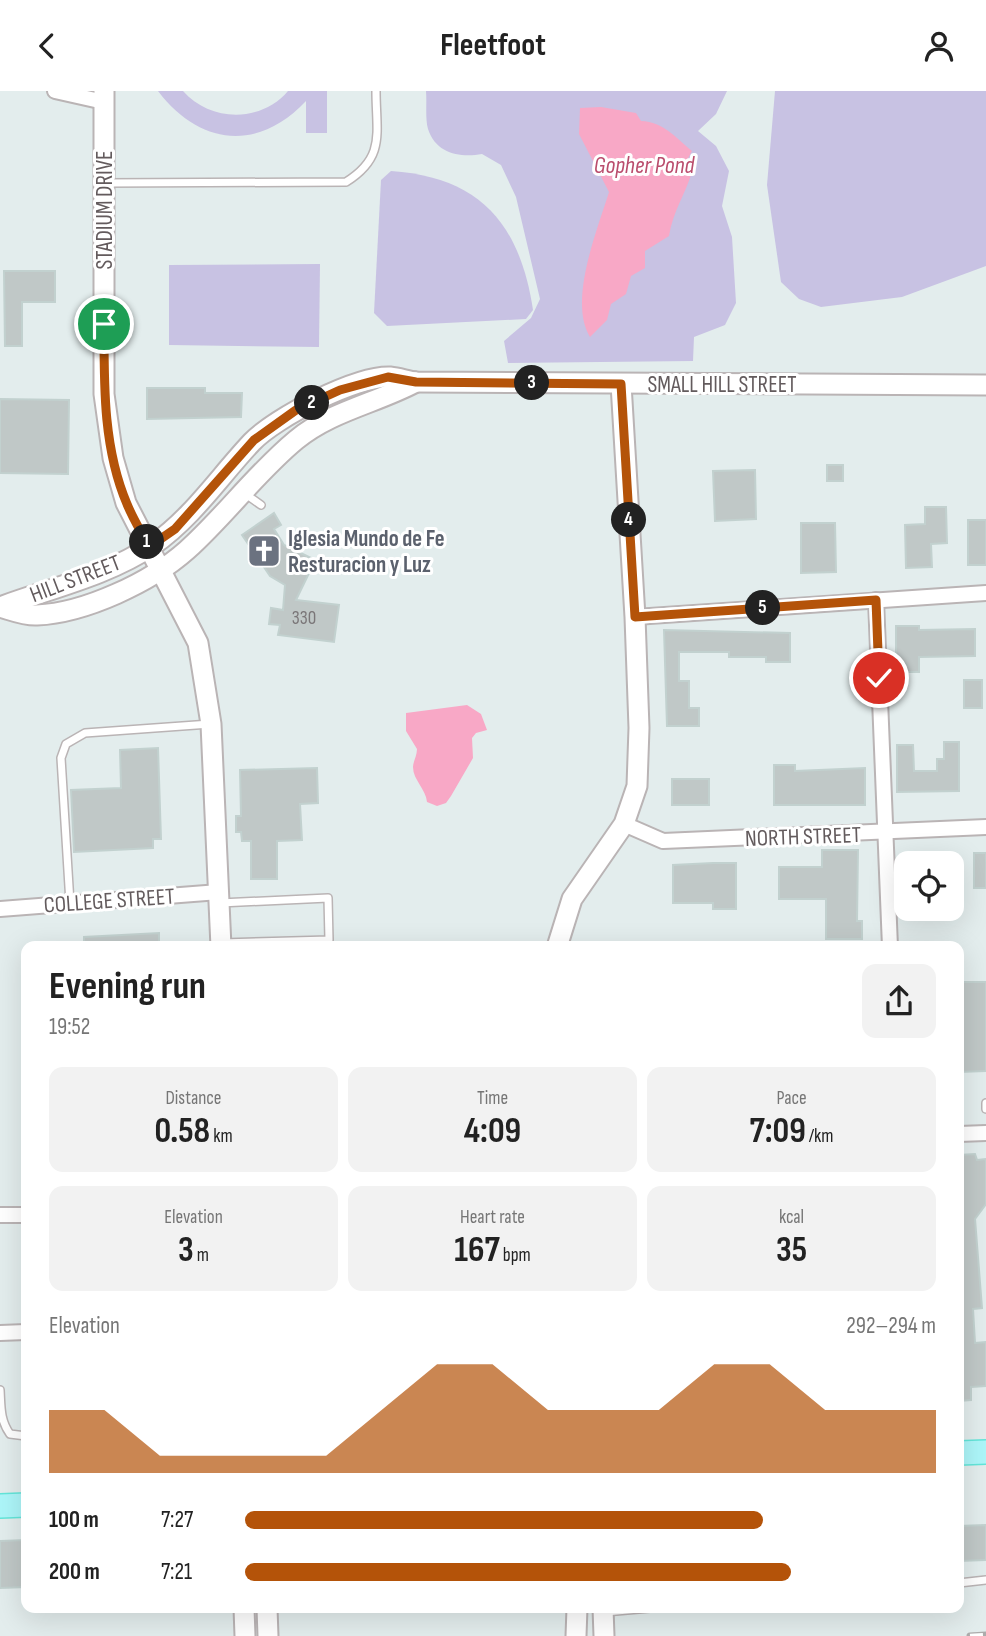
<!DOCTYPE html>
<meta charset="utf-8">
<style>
:root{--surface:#fff;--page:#f2f2f2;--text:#222;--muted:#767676;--accent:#b45309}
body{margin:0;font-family:"Sofia Sans Condensed",sans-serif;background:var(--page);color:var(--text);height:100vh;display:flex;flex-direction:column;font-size:26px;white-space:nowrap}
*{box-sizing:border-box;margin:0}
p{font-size:23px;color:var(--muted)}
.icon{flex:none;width:38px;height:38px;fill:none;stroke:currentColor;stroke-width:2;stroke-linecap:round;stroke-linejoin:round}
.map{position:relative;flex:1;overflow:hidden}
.panel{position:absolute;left:21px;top:850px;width:943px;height:672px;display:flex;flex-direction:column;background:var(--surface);border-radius:14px;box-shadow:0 7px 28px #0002}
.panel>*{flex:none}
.buttons{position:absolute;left:894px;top:760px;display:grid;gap:14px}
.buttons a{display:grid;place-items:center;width:70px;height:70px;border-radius:14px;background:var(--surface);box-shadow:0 7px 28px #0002;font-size:35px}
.pin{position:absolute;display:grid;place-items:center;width:60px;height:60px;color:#fff;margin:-30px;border:4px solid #fff;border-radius:50%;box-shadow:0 2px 7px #0007}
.km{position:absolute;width:35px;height:35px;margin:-18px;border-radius:50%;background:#222;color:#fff;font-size:19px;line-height:35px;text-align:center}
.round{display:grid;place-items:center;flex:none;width:74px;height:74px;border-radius:14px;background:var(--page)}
.overview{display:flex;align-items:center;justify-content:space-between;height:119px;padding:0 28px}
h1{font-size:38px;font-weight:700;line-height:52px}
.figures{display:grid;grid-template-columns:repeat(3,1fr);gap:10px;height:119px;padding:7px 28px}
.figures div{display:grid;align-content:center;border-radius:14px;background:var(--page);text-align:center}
.figures b{font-size:35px;font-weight:700}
.figures small{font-size:19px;font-weight:400}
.figures p{font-size:19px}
.chart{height:196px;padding:14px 28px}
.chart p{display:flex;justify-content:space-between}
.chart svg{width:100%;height:126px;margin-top:7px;fill:var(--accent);opacity:.7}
ul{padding:0 28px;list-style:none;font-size:23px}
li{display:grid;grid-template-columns:112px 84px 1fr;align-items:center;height:52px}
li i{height:18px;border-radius:9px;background:var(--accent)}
header{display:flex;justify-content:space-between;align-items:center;height:91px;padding:0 28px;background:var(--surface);font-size:32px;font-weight:700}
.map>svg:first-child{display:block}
.green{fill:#c8c2e3}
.water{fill:#f8a8c6}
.building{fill:#c0c8c7;stroke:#c2d1cf;stroke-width:2}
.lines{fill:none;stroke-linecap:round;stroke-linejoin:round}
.service-casing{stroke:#bab4b5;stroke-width:10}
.minor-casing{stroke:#bab4b5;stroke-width:18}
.tertiary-casing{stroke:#bab4b5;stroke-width:23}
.primary-casing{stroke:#63e6da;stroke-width:26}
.service{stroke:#fff;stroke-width:7}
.minor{stroke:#fff;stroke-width:14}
.tertiary{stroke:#fff;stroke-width:19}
.primary{stroke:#adf6f9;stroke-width:23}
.rail-casing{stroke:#adacac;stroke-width:7}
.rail{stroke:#fff;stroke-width:4.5;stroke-dasharray:13;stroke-linecap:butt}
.route-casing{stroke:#fff;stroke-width:14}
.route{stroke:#b45309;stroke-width:9}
.labels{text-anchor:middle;stroke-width:6;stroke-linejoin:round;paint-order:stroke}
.number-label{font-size:19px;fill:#7a7678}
.street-label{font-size:23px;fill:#635b5d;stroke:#fff}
.worship-label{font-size:23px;font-weight:bold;fill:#5b616d;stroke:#fff;text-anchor:start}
.water-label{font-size:24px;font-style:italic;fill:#ba4d6d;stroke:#fff}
</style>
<header><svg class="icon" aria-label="back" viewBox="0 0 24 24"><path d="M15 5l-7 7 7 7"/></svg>Fleetfoot<svg class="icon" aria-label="person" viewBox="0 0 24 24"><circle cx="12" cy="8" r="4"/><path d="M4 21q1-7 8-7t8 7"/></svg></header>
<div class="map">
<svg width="986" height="1545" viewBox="0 0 986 1545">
<rect width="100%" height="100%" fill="#e3eded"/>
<g class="green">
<path d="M158,0H183C210,31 261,32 288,0H327V42H306V10C258,61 200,55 158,0Z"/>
<path d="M426,0H727L716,23L698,40L716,55L729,80L722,115L732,146L736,212L725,234L694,246L693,270L508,272L504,250L531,227L540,208L516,106L501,74L482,63C461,67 436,63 428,38C425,28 427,12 426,0Z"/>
<polygon points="775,0 986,0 986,175 902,206 821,216 799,208 781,191 767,94"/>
<path d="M391,80C480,86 520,133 533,219L526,228L387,235L374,222L381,89Z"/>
<polygon points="320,173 319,256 169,254 169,174"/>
</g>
<g class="water">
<path d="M601,16L636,22L641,30C664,31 676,47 692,60L686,71L692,81C685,104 673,120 669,145L645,160V177L631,185L626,203L611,213L607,229L590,246C568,210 597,140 609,101L579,43L580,17Z"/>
<path d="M467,614L481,623L487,639L476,642L472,647L473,667L451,705L446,712L437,715L427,711C426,698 413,689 413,676C413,671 417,665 417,658L406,640V622Z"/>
</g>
<g class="building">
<polygon points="4,180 55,180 55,211 22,211 22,255 5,255"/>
<polygon points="147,297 205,297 205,302 242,302 241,326 147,328"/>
<polygon points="0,308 69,309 68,383 0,382"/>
<rect x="827" y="374" width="16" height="16"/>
<polygon points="755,379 756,428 715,430 713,380"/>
<polygon points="925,416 946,416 947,452 931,453 932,476 906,477 905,434 925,433"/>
<polygon points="274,422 281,434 274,438 284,454 311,467 306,476 311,478 296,509 339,514 334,551 278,544 280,534 269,533 271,517 283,519 285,494 270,485 242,444"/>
<rect x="968" y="429" width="18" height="45"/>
<polygon points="801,432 835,432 836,481 801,482"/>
<polygon points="896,535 919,535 919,539 975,538 975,565 919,566 919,581 896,581"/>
<polygon points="664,539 790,542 790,571 766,571 766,566 729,566 729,561 679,561 679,590 689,590 689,617 699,617 699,635 667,635"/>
<rect x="964" y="589" width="18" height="28"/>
<polygon points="944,651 959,651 959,700 897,701 897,654 913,654 914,680 937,680 937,668 944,668"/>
<polygon points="158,657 161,748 153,748 153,757 74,761 71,699 121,697 120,659"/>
<polygon points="774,674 795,674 795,680 865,677 865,714 774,714"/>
<polygon points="317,677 318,712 300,713 302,749 277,750 277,788 251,788 251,750 242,750 241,741 236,741 236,725 241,725 240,679"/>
<rect x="672" y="688" width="37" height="26"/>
<polygon points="822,759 858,759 857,830 862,830 862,848 826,848 826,808 779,808 779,776 822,776"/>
<rect x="974" y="762" width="12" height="35"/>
<polygon points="713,772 736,772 736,818 713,818 713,812 673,812 673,774"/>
<polygon points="159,842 159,856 84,856 84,846"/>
<polygon points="963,891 986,891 986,980 959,981 959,914 963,914"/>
<polygon points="975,1063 977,1069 986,1068 986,1113 975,1128 982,1217 973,1218 975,1252 986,1251 986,1295 971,1296 971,1309 959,1310 959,1064"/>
<polygon points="986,1434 986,1469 959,1470 959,1435"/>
<polygon points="26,1449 26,1496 0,1497 0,1450"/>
</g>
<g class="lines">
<defs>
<g id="service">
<path d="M105,92L346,91C386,66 376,42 376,0"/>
<polyline points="244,402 261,414"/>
<polyline points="70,812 61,667 66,653 85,642 210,633"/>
<polyline points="220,812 328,807 329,849 222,852"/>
<polyline points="986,1012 986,1018"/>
<path d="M0,1299C1,1316 0,1329 10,1343L26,1345"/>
<polyline points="959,1492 986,1489"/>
<polyline points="605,1521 650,1517"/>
</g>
<g id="minor">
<polyline points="55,0 104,11"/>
<polyline points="876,509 890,856"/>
<polyline points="635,526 986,502"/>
<polyline points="624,733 663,750 986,736"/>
<polyline points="0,818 219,801"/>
<polyline points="959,1043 986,1042"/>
<polyline points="0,1124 26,1124"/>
<polyline points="0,1242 26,1241"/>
</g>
<g id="tertiary">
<polyline points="104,0 104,303 113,367 126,412 198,552 211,633 221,856"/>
<path d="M0,516C51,497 107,485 153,454C193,426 219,386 252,351C276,326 356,285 390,286C399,287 408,290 416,291L986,294"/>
<path d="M0,516C11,519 25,525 37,524C85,522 151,491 187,459C225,425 256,382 296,349C331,320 377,312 416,291"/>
<polyline points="557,856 572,808 624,733 637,695 639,637 635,526 621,293"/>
<polyline points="244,1517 245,1545"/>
<polyline points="267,1517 268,1545"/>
<polyline points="603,1517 604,1545"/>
<polyline points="576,1545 577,1517"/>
</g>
<g id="primary">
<polyline points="959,1362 986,1361"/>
<polyline points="0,1415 26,1414"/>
</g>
</defs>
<use href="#service" class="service-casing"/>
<use href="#minor" class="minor-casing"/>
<use href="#tertiary" class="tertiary-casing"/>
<use href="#primary" class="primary-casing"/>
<use href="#service" class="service"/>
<use href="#minor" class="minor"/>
<use href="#tertiary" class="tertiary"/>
<use href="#primary" class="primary"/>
<defs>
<polyline id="rail" points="970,1545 986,1544"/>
</defs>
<use href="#rail" class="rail-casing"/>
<use href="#rail" class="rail"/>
</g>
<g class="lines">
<defs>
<path id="route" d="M104,233C104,293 103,357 127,413C133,428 142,442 149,456L175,438L254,349L296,319L340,299L388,286L416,291L621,293L635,526L876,509L879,587"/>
</defs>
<use href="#route" class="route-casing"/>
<use href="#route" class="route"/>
</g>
<defs>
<symbol id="church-square" viewBox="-11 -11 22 22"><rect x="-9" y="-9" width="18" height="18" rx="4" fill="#6b7280" stroke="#fff"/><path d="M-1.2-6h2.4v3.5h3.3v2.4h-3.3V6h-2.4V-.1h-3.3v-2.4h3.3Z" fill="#fff"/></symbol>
</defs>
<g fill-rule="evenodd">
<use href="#church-square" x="245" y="441" width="38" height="38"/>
</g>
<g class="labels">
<g class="number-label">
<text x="304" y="533">330</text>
</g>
<g class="street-label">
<text transform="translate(104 119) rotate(-90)" y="8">STADIUM DRIVE</text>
<text x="722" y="301">SMALL HILL STREET</text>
<text transform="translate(75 487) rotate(-21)" y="8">HILL STREET</text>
<text transform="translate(803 745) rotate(-2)" y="8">NORTH STREET</text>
<text transform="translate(109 809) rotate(-4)" y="8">COLLEGE STREET</text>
</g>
<g class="worship-label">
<text x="288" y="455">Iglesia Mundo de Fe<tspan x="288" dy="26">Resturacion y Luz</tspan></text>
</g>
<g class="water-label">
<text x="644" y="82">Gopher Pond</text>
</g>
</g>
</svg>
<div class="buttons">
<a><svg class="icon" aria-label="locate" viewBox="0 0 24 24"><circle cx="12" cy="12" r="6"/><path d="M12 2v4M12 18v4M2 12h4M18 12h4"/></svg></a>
</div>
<div class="pin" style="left:104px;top:233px;background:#1e9e55"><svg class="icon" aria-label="arrive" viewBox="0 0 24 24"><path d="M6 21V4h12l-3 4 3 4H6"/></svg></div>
<div class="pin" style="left:879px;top:587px;background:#d93025"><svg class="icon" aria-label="check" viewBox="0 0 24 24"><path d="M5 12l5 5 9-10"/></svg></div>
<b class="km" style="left:147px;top:451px">1</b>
<b class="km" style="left:312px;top:312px">2</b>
<b class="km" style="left:532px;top:292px">3</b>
<b class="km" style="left:629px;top:429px">4</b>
<b class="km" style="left:763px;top:517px">5</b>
<section class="panel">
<div class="overview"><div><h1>Evening run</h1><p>19:52</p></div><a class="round"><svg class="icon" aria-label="share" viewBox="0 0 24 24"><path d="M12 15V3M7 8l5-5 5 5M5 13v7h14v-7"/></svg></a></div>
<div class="figures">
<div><p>Distance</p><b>0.58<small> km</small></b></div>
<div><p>Time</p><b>4:09</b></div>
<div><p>Pace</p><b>7:09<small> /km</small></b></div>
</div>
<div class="figures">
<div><p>Elevation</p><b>3<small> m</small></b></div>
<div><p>Heart rate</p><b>167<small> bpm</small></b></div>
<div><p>kcal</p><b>35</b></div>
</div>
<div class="chart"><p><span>Elevation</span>292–294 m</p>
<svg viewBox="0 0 160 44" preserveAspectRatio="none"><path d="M0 44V22L10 22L20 38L30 38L40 38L50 38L60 22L70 6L80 6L90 22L100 22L110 22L120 6L130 6L140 22L150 22L160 22V44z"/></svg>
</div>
<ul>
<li><b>100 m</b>7:27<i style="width:75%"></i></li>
<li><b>200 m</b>7:21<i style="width:79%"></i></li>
</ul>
</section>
</div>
